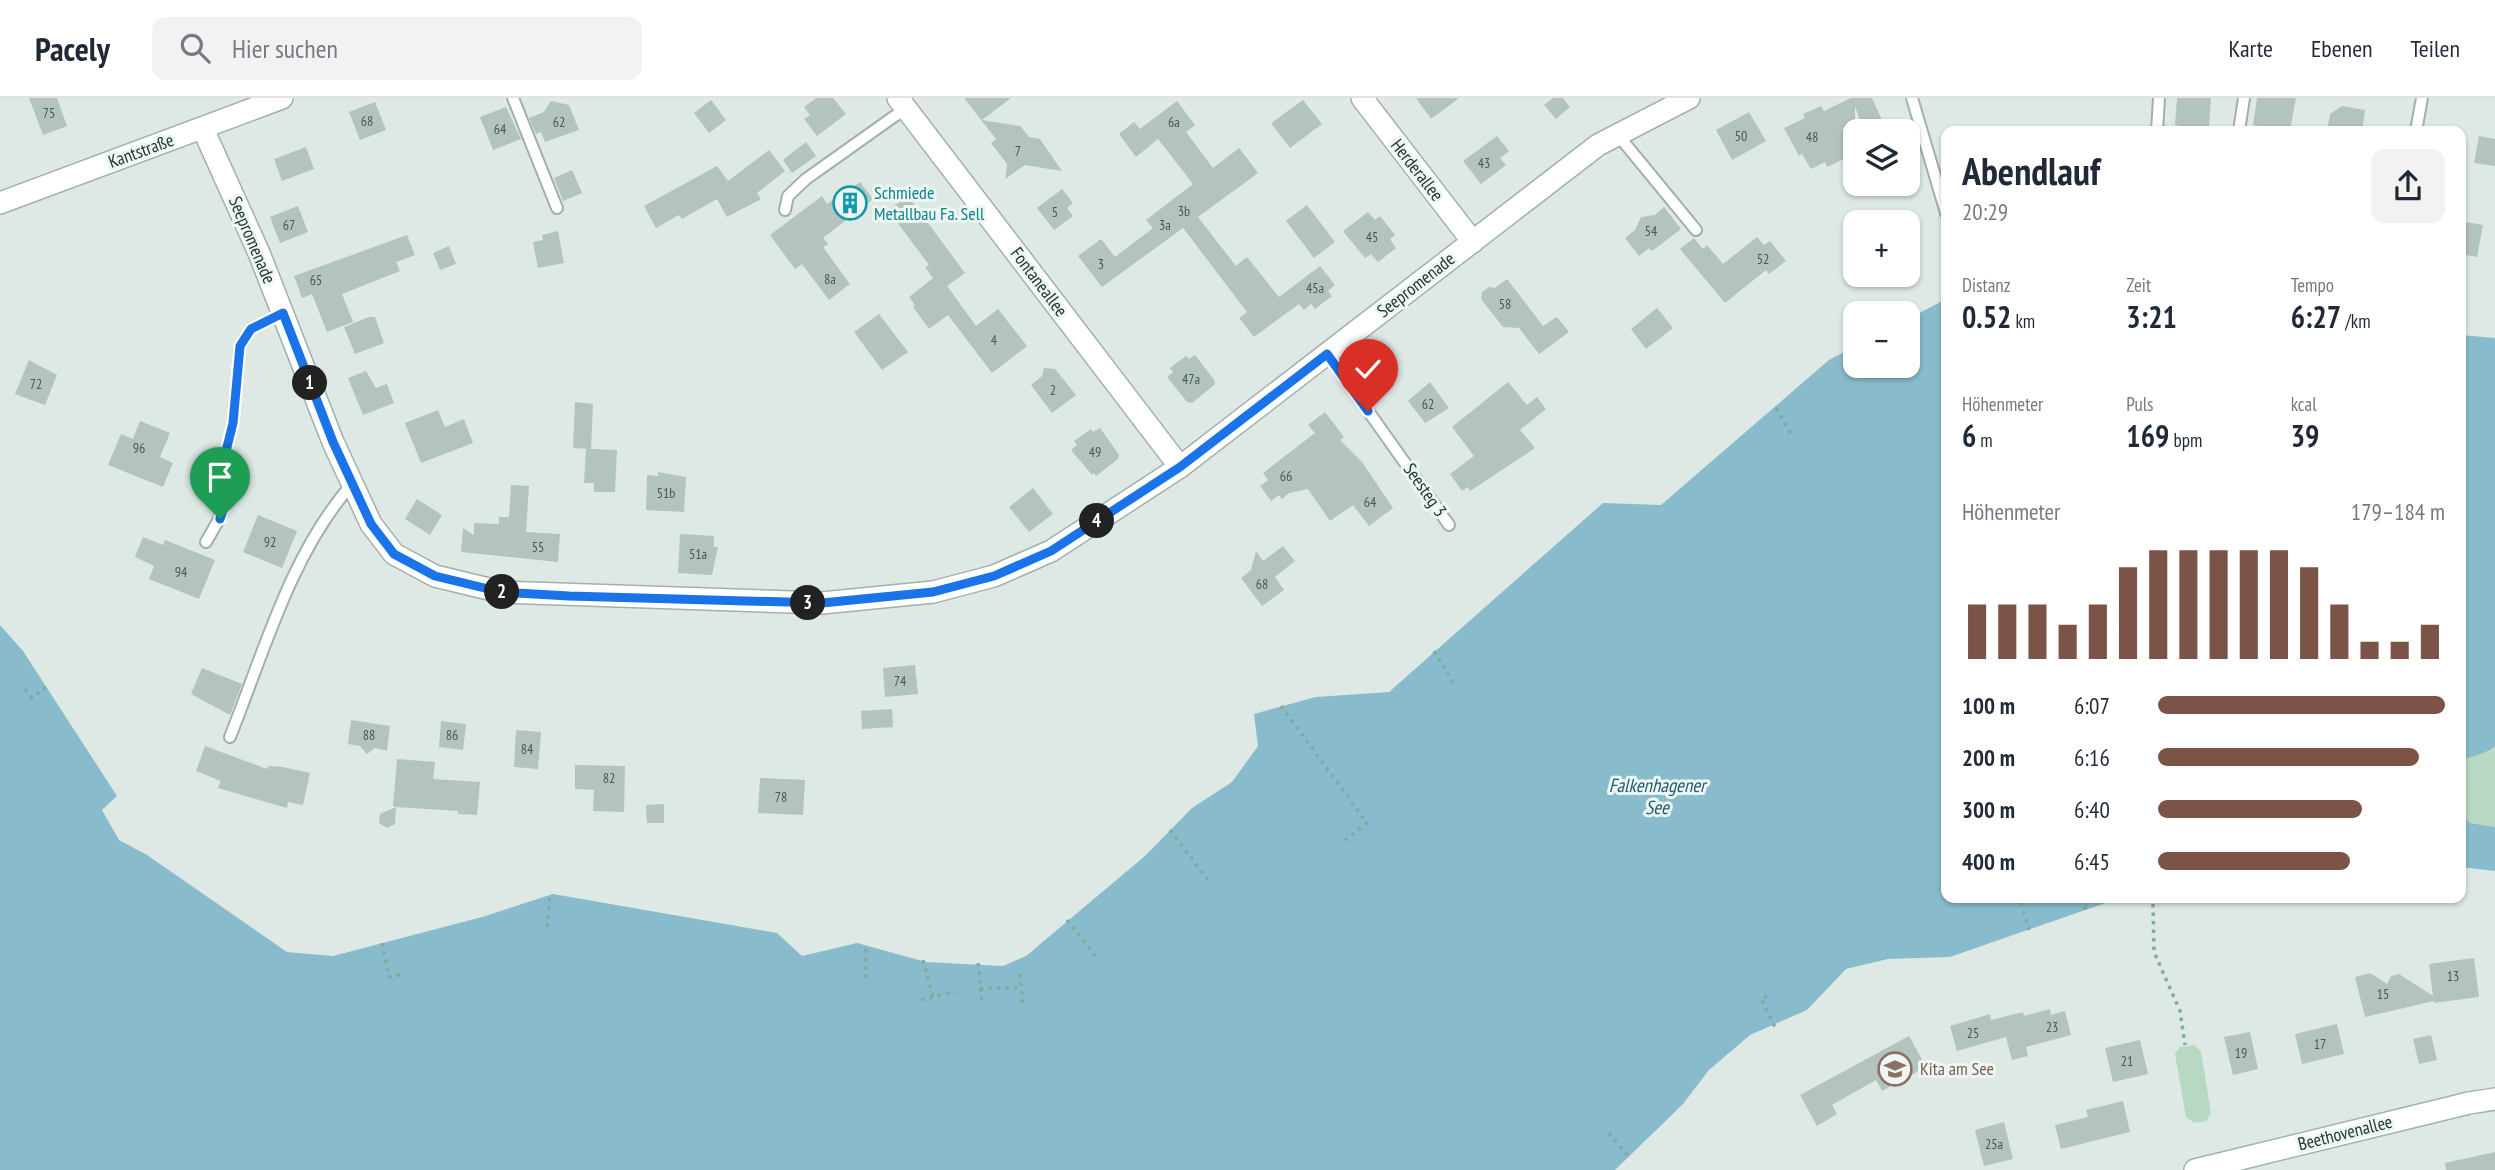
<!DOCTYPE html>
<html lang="de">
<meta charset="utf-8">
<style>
:root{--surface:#fff;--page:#f2f2f3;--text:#1f2937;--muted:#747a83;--line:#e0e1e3;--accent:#7b5447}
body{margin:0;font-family:"PT Sans Narrow",sans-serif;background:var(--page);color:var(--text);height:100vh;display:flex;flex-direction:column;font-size:26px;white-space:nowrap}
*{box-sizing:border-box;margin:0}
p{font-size:23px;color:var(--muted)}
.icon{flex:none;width:38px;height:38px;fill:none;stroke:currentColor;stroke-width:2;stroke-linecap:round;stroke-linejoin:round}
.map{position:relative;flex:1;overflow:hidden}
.side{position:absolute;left:1941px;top:28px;width:525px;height:777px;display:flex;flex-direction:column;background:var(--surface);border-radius:14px;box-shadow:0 2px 5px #0004}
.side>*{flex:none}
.controls{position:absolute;left:1843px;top:21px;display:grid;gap:14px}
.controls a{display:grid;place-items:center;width:77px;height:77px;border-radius:14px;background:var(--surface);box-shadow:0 2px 5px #0004;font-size:35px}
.pin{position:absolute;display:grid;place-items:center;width:60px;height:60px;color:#fff;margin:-72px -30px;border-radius:50% 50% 50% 0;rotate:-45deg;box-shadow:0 0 7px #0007}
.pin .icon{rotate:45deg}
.km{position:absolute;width:35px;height:35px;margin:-18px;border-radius:50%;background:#222;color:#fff;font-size:19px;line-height:35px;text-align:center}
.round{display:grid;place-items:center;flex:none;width:74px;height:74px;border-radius:14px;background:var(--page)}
.headline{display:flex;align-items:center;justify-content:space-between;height:119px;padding:0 21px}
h1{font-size:38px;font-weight:700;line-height:52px}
.metrics{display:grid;grid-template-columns:repeat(3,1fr);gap:10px;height:119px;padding:7px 21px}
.metrics div{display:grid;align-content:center}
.metrics b{font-size:30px;font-weight:700}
.metrics small{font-size:19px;font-weight:400}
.metrics p{font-size:19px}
.chart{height:196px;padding:14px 21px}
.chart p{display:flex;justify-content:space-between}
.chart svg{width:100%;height:126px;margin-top:7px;stroke:var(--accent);stroke-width:6}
ul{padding:0 21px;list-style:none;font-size:23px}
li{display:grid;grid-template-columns:112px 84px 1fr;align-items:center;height:52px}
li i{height:18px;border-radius:9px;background:var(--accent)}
header{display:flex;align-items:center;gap:42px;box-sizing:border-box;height:98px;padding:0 35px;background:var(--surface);border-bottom:2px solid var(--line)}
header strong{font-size:33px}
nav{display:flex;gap:38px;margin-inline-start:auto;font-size:24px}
.search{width:490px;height:63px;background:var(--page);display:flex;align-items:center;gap:18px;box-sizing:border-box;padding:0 24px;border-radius:14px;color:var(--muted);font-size:26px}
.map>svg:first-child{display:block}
.green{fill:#b7d9c3}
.water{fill:#88bccc}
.building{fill:#b3c3be}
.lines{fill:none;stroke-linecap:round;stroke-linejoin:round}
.lane-casing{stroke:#a1b0ac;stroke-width:14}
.street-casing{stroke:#a1b0ac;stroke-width:24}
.secondary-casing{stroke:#9eb4ad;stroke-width:24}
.path{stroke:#80aba1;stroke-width:3.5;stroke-dasharray:3.5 5;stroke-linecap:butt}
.lane{stroke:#fff;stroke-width:10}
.street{stroke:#fff;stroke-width:21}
.secondary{stroke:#fff;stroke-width:21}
.route-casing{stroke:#fff;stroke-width:14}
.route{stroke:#1a73e8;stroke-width:9}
.labels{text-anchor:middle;stroke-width:6;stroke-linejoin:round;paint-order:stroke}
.number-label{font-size:14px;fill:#455a56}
.street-label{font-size:18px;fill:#203733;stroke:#eef6f2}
.culture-label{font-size:18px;fill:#0d838f;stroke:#eef6f2;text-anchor:start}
.education-label{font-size:18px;fill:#785e54;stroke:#eef6f2;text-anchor:start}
.water-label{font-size:19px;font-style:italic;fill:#1e5c70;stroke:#eef6f2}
</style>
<header>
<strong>Pacely</strong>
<div class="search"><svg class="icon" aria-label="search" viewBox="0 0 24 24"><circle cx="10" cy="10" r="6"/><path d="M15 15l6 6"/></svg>Hier suchen</div>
<nav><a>Karte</a><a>Ebenen</a><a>Teilen</a></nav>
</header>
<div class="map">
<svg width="2495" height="1072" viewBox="0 0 2495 1072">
<rect width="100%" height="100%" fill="#dee9e5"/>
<g class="green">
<polygon points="2495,648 2495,729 2470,725 2461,715 2461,663"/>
<polygon points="2193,947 2201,953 2211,1015 2206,1023 2194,1025 2186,1019 2175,956 2180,949"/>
</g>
<g class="water">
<polygon points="1946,201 1946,800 2120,800 1950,859 1888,861 1846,871 1807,912 1750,937 1709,972 1683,1006 1615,1072 0,1072 0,527 23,553 117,698 102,712 119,742 147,757 287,854 333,858 482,819 553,796 777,835 802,858 857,845 926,864 1003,868 1026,858 1145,758 1192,710 1232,684 1258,648 1254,616 1316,599 1389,594 1603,405 1661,407 1829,262 1855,248 1855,268 1908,268 1908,221"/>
<path d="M2461,237L2495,240V648C2485,657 2472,657 2461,663Z"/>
<polygon points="2460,715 2470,725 2495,729 2495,773 2461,769"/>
</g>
<g class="building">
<polygon points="29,0 57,0 67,28 43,37"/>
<polygon points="816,0 833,0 846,16 817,38 804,21 810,17 804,9"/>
<polygon points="964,0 1011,0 982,22 1020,28 1029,39 1040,41 1062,73 1025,67 1005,81 1007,66 991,45 996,41"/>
<polygon points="1416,0 1459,0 1431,21"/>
<polygon points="1553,0 1563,0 1570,9 1556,21 1544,7"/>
<polygon points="1851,0 1872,0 1882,22 1863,31 1855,8 1855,56 1827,69 1825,64 1811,71 1802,56 1799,58 1784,30 1805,20 1803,16 1821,8 1824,13"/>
<polygon points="2177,0 2211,0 2209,30 2203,30 2202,33 2181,33 2181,28 2175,27"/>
<polygon points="2257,0 2296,0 2290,33 2253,27"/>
<polygon points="711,2 726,22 709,35 694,15"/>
<polygon points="1303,2 1322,26 1290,50 1271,25"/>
<polygon points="551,3 569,7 579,32 545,44 541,34 536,36 529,20 544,14"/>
<polygon points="1177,3 1195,27 1186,34 1213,70 1239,50 1258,75 1198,119 1236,168 1247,159 1279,199 1320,168 1335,187 1328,193 1332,198 1315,211 1311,206 1304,212 1299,206 1254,239 1239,220 1247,214 1183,130 1102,189 1078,158 1101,141 1115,159 1153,130 1146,122 1193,86 1158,41 1136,59 1119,36 1134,24 1140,31"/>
<polygon points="375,4 386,32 360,42 349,14"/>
<polygon points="2342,8 2365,12 2362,33 2327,33 2330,16"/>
<polygon points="506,9 521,41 493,52 480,19"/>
<polygon points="1749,14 1766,43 1732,62 1716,32"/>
<polygon points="1497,38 1509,53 1500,60 1506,67 1481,86 1463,63"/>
<polygon points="2479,38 2495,41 2495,68 2474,65"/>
<polygon points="806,44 816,58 792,75 783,62"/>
<polygon points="306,49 314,71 282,83 274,61"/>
<polygon points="769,52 785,73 757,95 761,101 727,119 717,101 682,121 679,117 656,130 644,108 717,68 728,83"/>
<polygon points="572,72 582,95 563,103 554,80"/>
<polygon points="860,84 873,101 823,140 828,146 823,149 850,186 829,202 802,166 795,171 770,137 822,98 827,106"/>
<polygon points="1062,91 1073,105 1067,110 1073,118 1054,132 1037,110"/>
<polygon points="908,98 965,175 947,188 976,228 998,211 1027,248 992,275 948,217 929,231 913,209 915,207 909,199 933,180 925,169 929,167 888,112"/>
<polygon points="1307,107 1335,144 1314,160 1286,123"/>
<polygon points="298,108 308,134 280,145 270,119"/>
<polygon points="1664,109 1681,131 1652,153 1649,150 1639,158 1625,140 1635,132 1641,119 1655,117"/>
<polygon points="1368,114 1375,122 1380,118 1395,137 1390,141 1396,150 1378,164 1371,156 1365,160 1343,133"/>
<polygon points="2460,123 2483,127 2477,159 2460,156"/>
<polygon points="558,133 564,165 538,170 533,144 543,142 542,137"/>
<polygon points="407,137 415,157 396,164 400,173 342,196 353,224 327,234 312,196 302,200 294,178"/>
<polygon points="1757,139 1764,147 1770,143 1786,163 1769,176 1766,172 1725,205 1680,151 1694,140 1703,151 1707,147 1723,166"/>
<polygon points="449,148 456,166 440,172 433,155"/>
<polygon points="1507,181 1543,228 1557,219 1569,234 1539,256 1519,230 1503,229 1481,201 1482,194 1489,189 1495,190"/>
<polygon points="1657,210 1673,230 1646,251 1631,231"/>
<polygon points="879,216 908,254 882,272 854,234"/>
<polygon points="369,219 375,219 384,245 355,256 344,229"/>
<polygon points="1195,257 1215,283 1214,287 1192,305 1187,304 1167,279 1173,274 1170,270 1186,258 1189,261"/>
<polygon points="29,262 57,277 45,307 15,296"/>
<polygon points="1044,270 1055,271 1076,297 1052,315 1031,287 1042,278"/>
<polygon points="366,273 376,290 387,286 394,305 363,317 348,280"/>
<polygon points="1430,284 1449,310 1425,325 1408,303"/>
<polygon points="1508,284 1527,307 1537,299 1546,311 1520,332 1535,350 1470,393 1468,389 1462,393 1450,376 1474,358 1452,329"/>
<polygon points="575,304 593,306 591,351 617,352 615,394 594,394 594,385 584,385 586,351 590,351 573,350"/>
<polygon points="438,312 445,329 464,321 473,345 421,365 405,325"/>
<polygon points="1325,314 1344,339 1340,342 1362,364 1393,410 1369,428 1353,407 1330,423 1308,391 1289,395 1282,401 1279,397 1271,403 1260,388 1268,382 1263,375 1315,335 1308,327"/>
<polygon points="140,323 170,335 160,359 173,365 163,389 108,367 121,336 133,341"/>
<polygon points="1100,330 1119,357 1118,361 1096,378 1094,375 1092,377 1071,352 1077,347 1074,343 1091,331 1093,334"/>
<polygon points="658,374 686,379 684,414 646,412 647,377 658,378"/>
<polygon points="511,387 529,388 526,434 560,436 558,464 461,454 463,430 474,437 474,425 499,426 499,419 509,419"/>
<polygon points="1033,390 1053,416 1029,434 1009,409"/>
<polygon points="417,401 442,417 430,437 405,421"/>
<polygon points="258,417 297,433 282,470 243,454"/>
<polygon points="680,436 714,438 714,449 718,449 712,477 678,475"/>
<polygon points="143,439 163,447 165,442 215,462 199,501 149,481 154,468 135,459"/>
<polygon points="1283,448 1295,463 1275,479 1284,492 1262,508 1241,480 1251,472 1256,453 1263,463"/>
<polygon points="915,567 918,596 885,599 883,570"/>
<polygon points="202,570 242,586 230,617 191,596"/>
<polygon points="892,611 893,629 862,631 861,613"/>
<polygon points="351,622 390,628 387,653 375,650 367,656 360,648 348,646"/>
<polygon points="441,623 466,626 463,652 439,649"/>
<polygon points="516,632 541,634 538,671 514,669"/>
<polygon points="205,648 267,671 268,668 283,669 310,675 303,707 288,704 287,710 218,690 221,683 196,673"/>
<polygon points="397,661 435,664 433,681 480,684 477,717 458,716 458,713 396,709 395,726 387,730 379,725 380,716 396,709 393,708"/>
<polygon points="575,667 625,668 624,714 593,713 594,692 575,691"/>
<polygon points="760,680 805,682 803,717 758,715"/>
<polygon points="664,706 664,725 647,725 646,707"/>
<polygon points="2474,860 2479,899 2434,905 2434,903 2365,919 2355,879 2370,875 2387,886 2391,878 2399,876 2433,898 2429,866"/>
<polygon points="2050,911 2051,917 2065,913 2071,937 2026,949 2028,958 2012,962 2006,939 1957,953 1950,928 1990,916 1991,922 2023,914 2024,918"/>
<polygon points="2337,926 2344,956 2302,966 2295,936"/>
<polygon points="2250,934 2258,971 2233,977 2224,939"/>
<polygon points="2431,937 2437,962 2419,966 2413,941"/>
<polygon points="1909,938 1926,969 1882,993 1876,982 1832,1007 1837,1016 1817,1028 1800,997"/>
<polygon points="2140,942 2148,976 2113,984 2105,950"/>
<polygon points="2123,1003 2130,1034 2061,1051 2055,1027 2088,1019 2086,1012"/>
<polygon points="2004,1024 2013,1061 1984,1068 1975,1032"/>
<polygon points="2495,1054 2495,1072 2446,1072 2445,1065"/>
</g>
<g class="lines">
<defs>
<g id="lane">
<polyline points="513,0 557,110"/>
<polyline points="1912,0 1946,115"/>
<polyline points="2157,33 2159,0"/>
<polyline points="2239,33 2244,0"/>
<polyline points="2416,33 2422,0"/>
<polyline points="1618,37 1696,132"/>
<polyline points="785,112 788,98 806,81 906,10"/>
<polyline points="1327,255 1449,427"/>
<polyline points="206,444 222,416 220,377 233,325 240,248 251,231 283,215"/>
<path d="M230,639C264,554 291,455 352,386"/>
</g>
<g id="street">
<polyline points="898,0 1180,369"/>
<polyline points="1362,0 1473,144"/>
<polyline points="203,31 259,155 333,344 371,426 394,456 435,478 501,494 822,505 933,494 994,478 1051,453 1180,369 1598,47 1689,0"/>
<polyline points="0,105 282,0"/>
</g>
<polyline id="secondary" points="2195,1072 2469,1005 2495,1001"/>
</defs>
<use href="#lane" class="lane-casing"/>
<use href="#street" class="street-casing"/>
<use href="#secondary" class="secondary-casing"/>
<g class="path">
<polyline points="1944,202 1946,205"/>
<polyline points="1776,310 1791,336"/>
<polyline points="1434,553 1455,588"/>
<polyline points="25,591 32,600 47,588"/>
<polyline points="1281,608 1367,725 1344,743"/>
<polyline points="1170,732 1211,786"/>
<polyline points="2082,800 2086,812"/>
<polyline points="2021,805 2029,832"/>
<polyline points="2153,806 2154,854 2180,913 2185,947"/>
<polyline points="1067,822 1096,859"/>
<polyline points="547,829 550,797"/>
<polyline points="382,845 389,879 400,877"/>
<polyline points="923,862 933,899"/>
<polyline points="978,865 982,905"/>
<polyline points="1020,876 1023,908"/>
<polyline points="866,880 866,848"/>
<polyline points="980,891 1022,889"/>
<polyline points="1767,898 1761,901 1775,929"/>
<polyline points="921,902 955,893"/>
<polyline points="1609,1035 1629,1059"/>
</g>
<use href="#lane" class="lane"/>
<use href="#street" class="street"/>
<use href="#secondary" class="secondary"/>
</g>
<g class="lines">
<defs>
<polyline id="route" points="220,421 223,412 220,377 233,325 240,248 251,231 283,215 333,344 371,426 394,456 435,478 501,494 569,498 822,505 933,494 994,478 1051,453 1180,369 1327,256 1368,313"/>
</defs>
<use href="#route" class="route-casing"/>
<use href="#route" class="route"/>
</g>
<defs>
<symbol id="building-ring" viewBox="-11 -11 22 22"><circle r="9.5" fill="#eef6f2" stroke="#0f9aa8" stroke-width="1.5"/><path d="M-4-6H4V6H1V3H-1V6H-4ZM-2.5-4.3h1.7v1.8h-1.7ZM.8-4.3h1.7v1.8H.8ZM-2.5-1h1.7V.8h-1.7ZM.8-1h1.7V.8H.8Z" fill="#0f9aa8"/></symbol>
<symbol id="school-ring" viewBox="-11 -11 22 22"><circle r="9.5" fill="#eef6f2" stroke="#8d6e63" stroke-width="1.5"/><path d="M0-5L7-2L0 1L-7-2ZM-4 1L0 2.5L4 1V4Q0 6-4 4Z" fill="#8d6e63"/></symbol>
</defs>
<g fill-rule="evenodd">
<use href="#building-ring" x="831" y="86" width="38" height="38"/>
<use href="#school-ring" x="1876" y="952" width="38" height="38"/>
</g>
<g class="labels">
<g class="number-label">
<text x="49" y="20">75</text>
<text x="367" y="28">68</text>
<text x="559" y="29">62</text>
<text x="1174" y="29">6a</text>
<text x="500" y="36">64</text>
<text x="1741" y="43">50</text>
<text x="1812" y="44">48</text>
<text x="1018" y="58">7</text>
<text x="1484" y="70">43</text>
<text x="1184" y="118">3b</text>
<text x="1055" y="119">5</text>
<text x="289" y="132">67</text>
<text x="1165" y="132">3a</text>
<text x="1651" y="138">54</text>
<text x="1372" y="144">45</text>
<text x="1763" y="166">52</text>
<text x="1101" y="171">3</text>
<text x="830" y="186">8a</text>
<text x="316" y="187">65</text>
<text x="1315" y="195">45a</text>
<text x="1505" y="211">58</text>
<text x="994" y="247">4</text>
<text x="1191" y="286">47a</text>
<text x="36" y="291">72</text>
<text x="1053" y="297">2</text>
<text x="1428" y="311">62</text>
<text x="139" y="355">96</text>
<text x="1095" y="359">49</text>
<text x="1286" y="383">66</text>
<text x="666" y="400">51b</text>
<text x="1370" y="409">64</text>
<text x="270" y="449">92</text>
<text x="538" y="454">55</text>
<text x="698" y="461">51a</text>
<text x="181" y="479">94</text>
<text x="1262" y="491">68</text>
<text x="900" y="588">74</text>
<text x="369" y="642">88</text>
<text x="452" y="642">86</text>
<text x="527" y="656">84</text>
<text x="609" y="685">82</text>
<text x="781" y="704">78</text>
<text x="2453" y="883">13</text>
<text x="2383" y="901">15</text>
<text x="2052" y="934">23</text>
<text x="1973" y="940">25</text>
<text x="2320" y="951">17</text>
<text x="2241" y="960">19</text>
<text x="2127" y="968">21</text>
<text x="1994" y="1051">25a</text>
</g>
<g class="street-label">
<text transform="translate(141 53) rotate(-20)" y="6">Kantstraße</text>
<text transform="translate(1417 72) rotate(52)" y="6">Herderallee</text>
<text transform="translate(252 142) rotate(67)" y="6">Seepromenade</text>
<text transform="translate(1039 184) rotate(53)" y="6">Fontaneallee</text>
<text transform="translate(1416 187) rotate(-38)" y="6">Seepromenade</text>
<text transform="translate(1425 392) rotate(55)" y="6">Seesteg 3</text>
<text transform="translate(2345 1035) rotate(-14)" y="6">Beethovenallee</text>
</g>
<g class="culture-label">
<text x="874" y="101">Schmiede<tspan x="874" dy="21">Metallbau Fa. Sell</tspan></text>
</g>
<g class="education-label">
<text x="1920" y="977">Kita am See</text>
</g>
<g class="water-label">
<text x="1657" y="694">Falkenhagener<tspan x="1657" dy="22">See</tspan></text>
</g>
</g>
</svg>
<div class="controls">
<a><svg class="icon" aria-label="layers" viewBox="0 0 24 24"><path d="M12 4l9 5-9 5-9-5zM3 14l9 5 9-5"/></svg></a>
<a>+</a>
<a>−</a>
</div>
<div class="pin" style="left:220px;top:421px;background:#1e9e55"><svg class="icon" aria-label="arrive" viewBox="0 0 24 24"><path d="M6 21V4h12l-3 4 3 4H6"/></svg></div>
<div class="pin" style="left:1368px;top:313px;background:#d93025"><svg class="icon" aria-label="check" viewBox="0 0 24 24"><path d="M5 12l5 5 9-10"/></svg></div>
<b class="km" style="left:310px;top:285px">1</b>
<b class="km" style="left:502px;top:494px">2</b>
<b class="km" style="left:808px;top:505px">3</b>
<b class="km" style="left:1097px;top:423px">4</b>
<section class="side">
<div class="headline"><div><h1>Abendlauf</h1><p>20:29</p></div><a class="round"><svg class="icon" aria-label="share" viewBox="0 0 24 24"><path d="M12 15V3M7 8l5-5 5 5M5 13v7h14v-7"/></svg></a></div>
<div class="metrics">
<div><p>Distanz</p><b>0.52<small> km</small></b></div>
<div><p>Zeit</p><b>3:21</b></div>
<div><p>Tempo</p><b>6:27<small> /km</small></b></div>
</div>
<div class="metrics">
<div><p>Höhenmeter</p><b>6<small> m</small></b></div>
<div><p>Puls</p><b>169<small> bpm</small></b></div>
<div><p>kcal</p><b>39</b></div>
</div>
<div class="chart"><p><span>Höhenmeter</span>179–184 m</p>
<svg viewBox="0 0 160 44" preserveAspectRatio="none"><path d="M5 44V25M15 44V25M25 44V25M35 44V32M45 44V25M55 44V12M65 44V6M75 44V6M85 44V6M95 44V6M105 44V6M115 44V12M125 44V25M135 44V38M145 44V38M155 44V32"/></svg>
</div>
<ul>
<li><b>100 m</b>6:07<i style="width:100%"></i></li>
<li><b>200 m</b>6:16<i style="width:91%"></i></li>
<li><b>300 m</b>6:40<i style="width:71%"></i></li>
<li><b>400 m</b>6:45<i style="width:67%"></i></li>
</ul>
</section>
</div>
